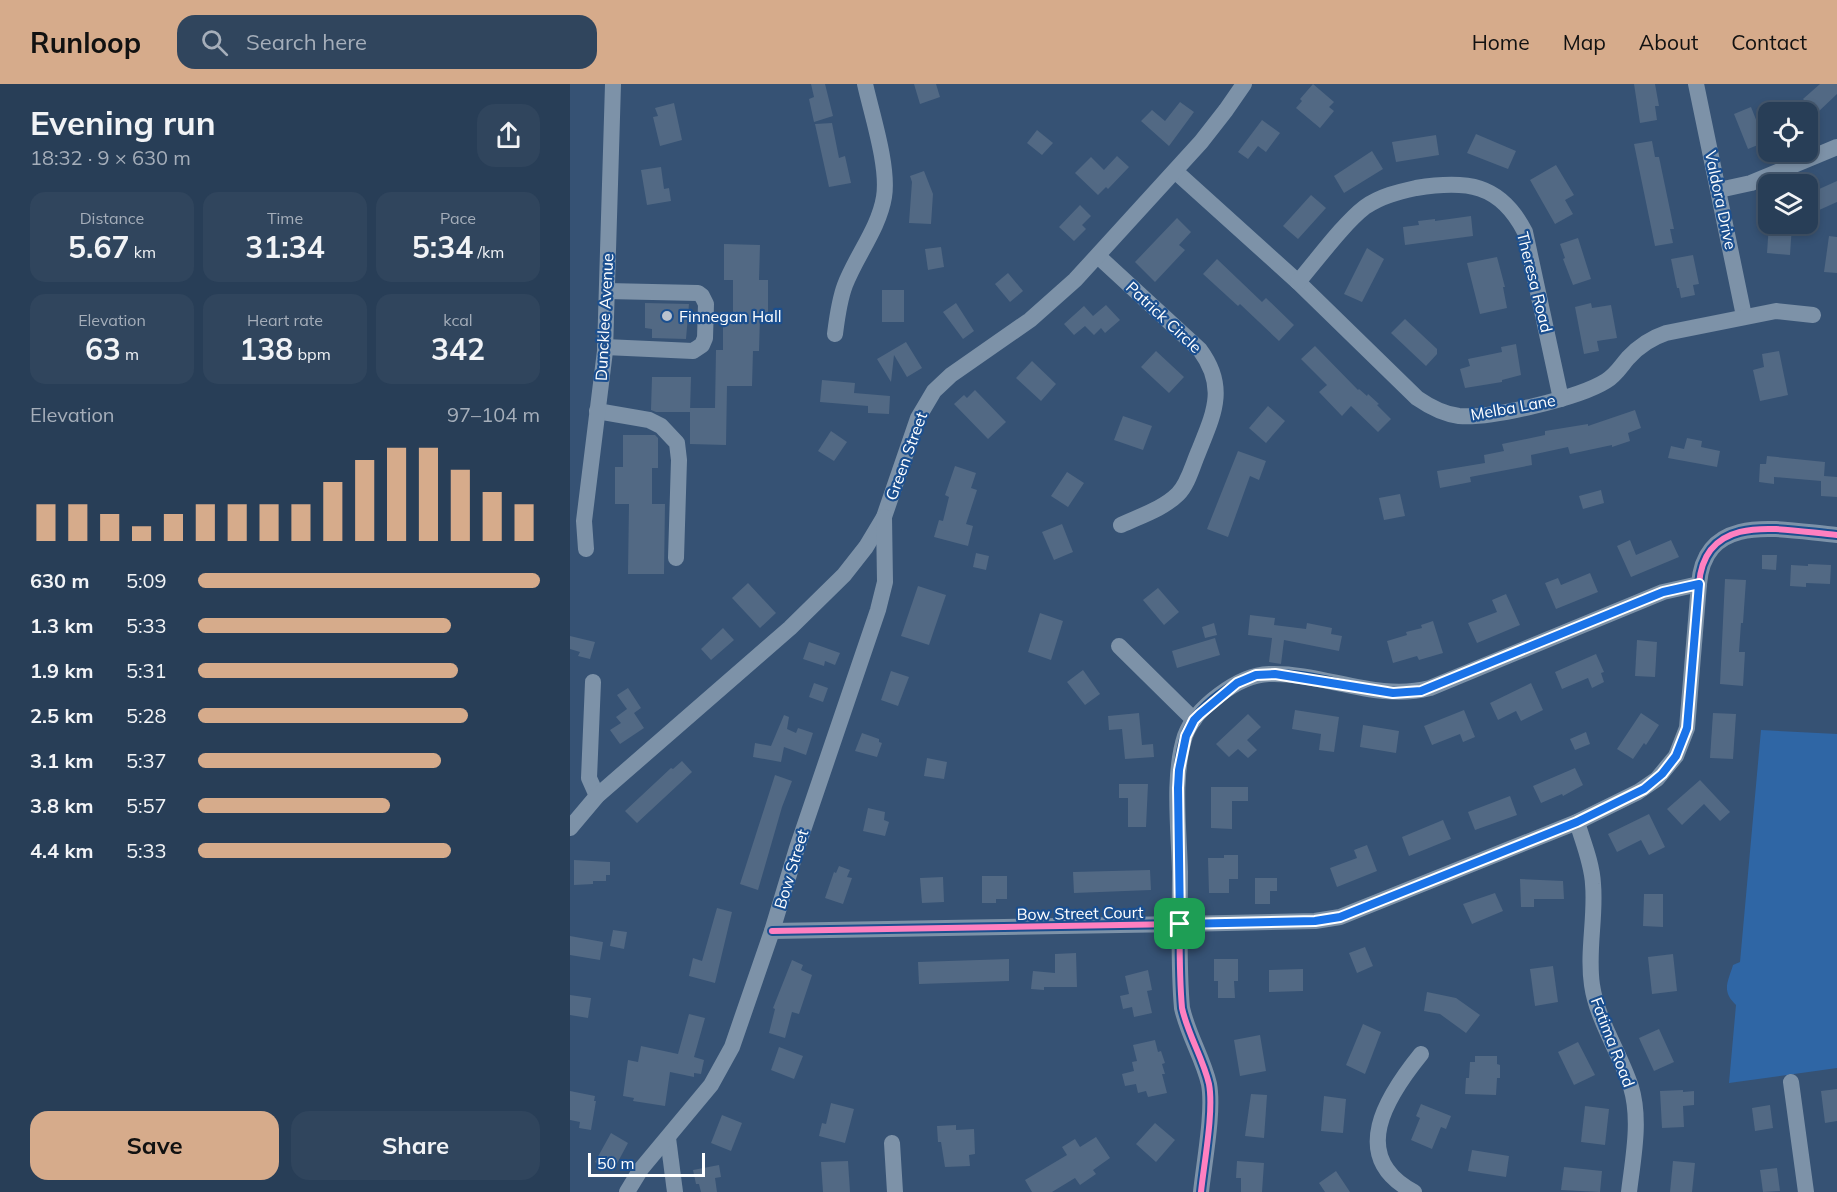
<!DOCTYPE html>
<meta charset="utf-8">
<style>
:root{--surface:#283e57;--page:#30455d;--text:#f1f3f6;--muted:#a5aeba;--line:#44576d;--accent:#d6ab8b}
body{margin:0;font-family:Mulish,sans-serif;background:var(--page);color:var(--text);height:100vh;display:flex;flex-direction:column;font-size:22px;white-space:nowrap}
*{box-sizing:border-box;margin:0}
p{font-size:20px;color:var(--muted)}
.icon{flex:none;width:33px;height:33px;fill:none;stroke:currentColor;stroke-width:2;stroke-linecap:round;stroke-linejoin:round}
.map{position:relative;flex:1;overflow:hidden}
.panel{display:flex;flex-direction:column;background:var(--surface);width:570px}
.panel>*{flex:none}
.buttons{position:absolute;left:1188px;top:18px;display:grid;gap:12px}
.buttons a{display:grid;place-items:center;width:60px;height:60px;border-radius:12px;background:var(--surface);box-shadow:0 3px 9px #0003,0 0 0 2px var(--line);font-size:30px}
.scale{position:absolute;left:18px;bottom:15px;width:117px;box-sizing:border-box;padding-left:6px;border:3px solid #fff;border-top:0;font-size:16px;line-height:21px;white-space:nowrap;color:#fff;-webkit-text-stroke:4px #1b4f8f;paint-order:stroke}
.pin{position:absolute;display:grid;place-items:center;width:51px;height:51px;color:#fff;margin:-26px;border-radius:12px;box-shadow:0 3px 9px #0006}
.round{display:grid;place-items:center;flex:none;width:63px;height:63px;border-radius:18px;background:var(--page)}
.head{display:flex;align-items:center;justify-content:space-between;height:102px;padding:0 30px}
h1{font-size:33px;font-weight:700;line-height:45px}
.stats{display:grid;grid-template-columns:repeat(3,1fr);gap:9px;height:102px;padding:6px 30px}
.stats div{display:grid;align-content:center;border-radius:15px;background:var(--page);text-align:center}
.stats b{font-size:30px;font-weight:700}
.stats small{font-size:16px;font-weight:400}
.stats p{font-size:16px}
.chart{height:168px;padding:12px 30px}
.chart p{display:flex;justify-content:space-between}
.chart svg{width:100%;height:108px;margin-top:6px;stroke:var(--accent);stroke-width:6}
.cta{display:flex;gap:12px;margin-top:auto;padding:12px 30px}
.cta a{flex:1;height:69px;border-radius:18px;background:var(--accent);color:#111;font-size:24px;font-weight:700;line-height:69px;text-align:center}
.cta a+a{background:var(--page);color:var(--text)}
ul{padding:0 30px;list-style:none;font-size:20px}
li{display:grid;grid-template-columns:96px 72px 1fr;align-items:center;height:45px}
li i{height:15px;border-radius:8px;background:var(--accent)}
header{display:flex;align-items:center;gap:36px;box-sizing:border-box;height:84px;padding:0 30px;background:var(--accent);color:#111}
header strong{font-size:28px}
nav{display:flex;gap:33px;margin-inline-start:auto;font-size:21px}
.search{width:420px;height:54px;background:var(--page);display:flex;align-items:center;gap:15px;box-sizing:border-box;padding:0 21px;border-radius:18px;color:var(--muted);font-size:22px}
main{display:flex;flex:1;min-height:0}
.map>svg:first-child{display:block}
.green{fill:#2f66a5}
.building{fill:#526984}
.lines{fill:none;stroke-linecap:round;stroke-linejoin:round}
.minor{stroke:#7d92a8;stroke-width:16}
.cycleway-casing{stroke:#1b4f8f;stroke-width:10}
.cycleway{stroke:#ff80c0;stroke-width:6}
.route-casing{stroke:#fff;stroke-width:12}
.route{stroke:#1a73e8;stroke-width:8}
.poi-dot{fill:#b9c2ce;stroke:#1b4f8f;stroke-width:2}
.labels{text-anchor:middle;stroke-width:4.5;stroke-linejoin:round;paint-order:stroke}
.street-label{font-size:16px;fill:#fff;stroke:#1b4f8f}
.poi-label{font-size:16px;fill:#fff;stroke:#1b4f8f;text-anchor:start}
</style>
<header>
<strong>Runloop</strong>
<div class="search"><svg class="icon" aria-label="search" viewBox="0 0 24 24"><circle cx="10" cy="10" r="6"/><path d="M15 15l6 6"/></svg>Search here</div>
<nav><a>Home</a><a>Map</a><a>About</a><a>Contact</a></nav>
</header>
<main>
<section class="panel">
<div class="head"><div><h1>Evening run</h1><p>18:32 · 9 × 630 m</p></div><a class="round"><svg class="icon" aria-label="share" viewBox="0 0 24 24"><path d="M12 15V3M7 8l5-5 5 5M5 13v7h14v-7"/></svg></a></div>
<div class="stats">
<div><p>Distance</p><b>5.67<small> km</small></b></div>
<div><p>Time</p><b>31:34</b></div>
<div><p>Pace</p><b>5:34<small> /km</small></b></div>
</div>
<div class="stats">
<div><p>Elevation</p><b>63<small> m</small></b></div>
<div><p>Heart rate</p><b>138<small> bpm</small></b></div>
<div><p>kcal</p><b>342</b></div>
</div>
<div class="chart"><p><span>Elevation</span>97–104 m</p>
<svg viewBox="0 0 160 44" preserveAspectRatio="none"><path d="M5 44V29M15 44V29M25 44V33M35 44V38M45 44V33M55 44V29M65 44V29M75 44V29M85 44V29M95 44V20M105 44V11M115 44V6M125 44V6M135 44V15M145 44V24M155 44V29"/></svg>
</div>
<ul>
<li><b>630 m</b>5:09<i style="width:100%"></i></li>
<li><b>1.3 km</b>5:33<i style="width:74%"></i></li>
<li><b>1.9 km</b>5:31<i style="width:76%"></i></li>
<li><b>2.5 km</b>5:28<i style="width:79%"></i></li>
<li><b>3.1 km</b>5:37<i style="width:71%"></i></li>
<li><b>3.8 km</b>5:57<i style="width:56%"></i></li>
<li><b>4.4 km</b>5:33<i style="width:74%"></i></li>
</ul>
<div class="cta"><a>Save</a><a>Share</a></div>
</section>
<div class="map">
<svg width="1267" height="1108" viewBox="0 0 1267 1108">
<rect width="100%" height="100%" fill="#365274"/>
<path class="green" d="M1191,646L1267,650V984L1159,999L1166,921C1151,907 1158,898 1163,881L1170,878Z"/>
<g class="building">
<polygon points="241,0 255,0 263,32 244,38 239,15 244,13"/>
<polygon points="344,0 366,0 370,13 350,20"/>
<polygon points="743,0 764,18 759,23 764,27 750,44 726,24 732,17 730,15"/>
<polygon points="1064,0 1085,0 1089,22 1085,22 1087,36 1070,39"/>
<polygon points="1250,0 1267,0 1267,10 1247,29 1233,15"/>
<polygon points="610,18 624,28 599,62 571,37 582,26 595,37"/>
<polygon points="104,19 112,56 90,62 83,33 88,32 85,24"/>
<polygon points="1181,23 1195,58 1178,65 1164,30"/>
<polygon points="692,36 710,49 696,68 688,62 678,75 668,68"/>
<polygon points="262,39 269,74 275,72 281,99 259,103 245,40"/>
<polygon points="467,46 483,59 472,71 457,59"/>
<polygon points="906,50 946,67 938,85 897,69"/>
<polygon points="866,51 869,71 826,78 822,58"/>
<polygon points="1082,57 1085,73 1089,73 1104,145 1100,145 1103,159 1085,162 1064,60"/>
<polygon points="802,67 813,85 774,109 764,92"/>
<polygon points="547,72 559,83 538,105 536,103 528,111 505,89 521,73 534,86"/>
<polygon points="986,81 1004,111 995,116 1003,130 985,140 960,96"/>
<polygon points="91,83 94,105 99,104 101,117 77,121 71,86"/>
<polygon points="354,87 363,110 361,140 339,139 342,98 340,92"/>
<polygon points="1267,97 1267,118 1238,131 1238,110"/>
<polygon points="741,111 756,124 728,155 713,142"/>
<polygon points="510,121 521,132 512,141 516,145 504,157 489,143"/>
<polygon points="901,132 903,152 835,161 833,143 849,141 848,137 865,135 865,137"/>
<polygon points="607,134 621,148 609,161 615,166 585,198 565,178"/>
<polygon points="1199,140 1222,140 1220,171 1197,169"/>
<polygon points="1259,152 1267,153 1267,189 1254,188"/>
<polygon points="1008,154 1021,195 1003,201 993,175 995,174 990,160"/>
<polygon points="154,160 190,161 189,196 198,196 198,231 190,231 189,267 183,267 182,302 157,302 156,361 120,360 120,324 145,324 146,266 153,266 153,230 163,230 163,196 154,196"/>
<polygon points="371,163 374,183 358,186 355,165"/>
<polygon points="797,164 814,175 792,218 774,210"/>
<polygon points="1123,171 1129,200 1123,201 1125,211 1111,214 1109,204 1107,204 1101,175"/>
<polygon points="927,173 935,203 933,203 937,224 910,230 897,179"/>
<polygon points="647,175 692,218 696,214 724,241 709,257 670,220 668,222 633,190"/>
<polygon points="438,189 453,207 440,218 425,200"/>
<rect x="312" y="206" width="22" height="32"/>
<polygon points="75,219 119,220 116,255 82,254 82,245 75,244"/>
<polygon points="386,219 404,247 393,255 373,228"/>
<polygon points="1021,219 1022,224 1041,221 1047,254 1027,257 1029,267 1014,270 1005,223"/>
<polygon points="536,221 550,236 535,249 531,244 524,251 515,242 504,251 494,240 514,222 523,232"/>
<polygon points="835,235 867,265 867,270 856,282 821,249"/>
<polygon points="336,258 352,284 337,293 324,271 321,298 307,275"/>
<polygon points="946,260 951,291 932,296 932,298 895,304 890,285 900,282 898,275 932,268 931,263"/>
<polygon points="745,262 788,306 789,305 797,312 798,310 809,320 807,321 821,335 808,348 781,322 772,332 749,308 757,301 731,275"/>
<polygon points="586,267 614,293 599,309 571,283"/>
<polygon points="1209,267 1218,311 1190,317 1183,286 1194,283 1192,270"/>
<polygon points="462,277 486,300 471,317 446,294"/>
<polygon points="82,293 121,293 120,328 86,328 81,326"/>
<polygon points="252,296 285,299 284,309 320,312 319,330 298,329 298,322 250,318"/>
<polygon points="405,306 436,338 418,355 384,320 394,311 397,314"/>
<polygon points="698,322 715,337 696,359 679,344"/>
<polygon points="1065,326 1071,344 1058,349 1060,357 1042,363 1042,361 1000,370 998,363 961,371 962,381 900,393 901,398 870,404 867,387 915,379 914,371 934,367 932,360 975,351 975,347 1018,340 1018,342"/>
<polygon points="553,332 582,342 573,366 544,356"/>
<polygon points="261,347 277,358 264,377 248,367"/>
<polygon points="53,351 85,351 88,354 88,384 82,384 82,420 95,420 94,490 58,490 59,420 45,420 45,383 53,383"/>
<polygon points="1117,354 1132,357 1131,363 1150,367 1147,383 1098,374 1101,362 1114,365"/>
<polygon points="668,367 696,377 689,396 680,392 658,453 637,445"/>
<polygon points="1197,372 1255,378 1254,392 1267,393 1267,413 1251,412 1251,397 1204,393 1204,400 1189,398 1190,380 1196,380"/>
<polygon points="385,382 406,389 401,404 407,406 396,440 403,442 398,462 364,453 369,436 373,437 379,413 375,411"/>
<polygon points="497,388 514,399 498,423 481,412"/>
<polygon points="1031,406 1034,419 1013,425 1009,412"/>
<polygon points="830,410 835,432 814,436 809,414"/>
<polygon points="492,440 503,468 484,476 472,448"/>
<polygon points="1060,456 1066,471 1101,456 1109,473 1061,493 1047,462"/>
<polygon points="406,469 419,472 416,486 403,483"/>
<polygon points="1192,471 1207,471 1206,486 1192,485"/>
<polygon points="1238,480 1261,481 1260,500 1236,499 1236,503 1220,502 1221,481 1238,482"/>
<polygon points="1020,489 1028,508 986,525 975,499 988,494 991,501"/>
<polygon points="1155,495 1176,496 1173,539 1171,539 1169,568 1175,568 1173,602 1150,600"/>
<polygon points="178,499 206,529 190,544 162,514"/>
<polygon points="348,502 376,511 359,561 331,552"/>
<polygon points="588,504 609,528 594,541 573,516"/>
<polygon points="936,510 950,541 907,559 898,539 927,528 922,516"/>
<polygon points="470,529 493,537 481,576 458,568"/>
<polygon points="680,531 705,534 704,541 736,545 737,539 762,544 761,550 772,552 769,567 714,556 711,580 699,578 702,554 678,551"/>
<polygon points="863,537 873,569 849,576 847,572 823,579 817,557 837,551 836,548 852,544 851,541"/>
<polygon points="644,539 647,551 635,554 632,543"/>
<polygon points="153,544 164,556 141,576 131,565"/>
<polygon points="0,552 25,558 20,575 8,572 10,568 0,565"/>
<polygon points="645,554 650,571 607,584 602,567"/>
<polygon points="1067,556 1087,558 1085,593 1065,592"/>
<polygon points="239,558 270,569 265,581 255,577 254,582 233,575"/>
<polygon points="1026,570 1034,588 1031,589 1034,598 1022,604 1018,594 992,605 985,588"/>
<polygon points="513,586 530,610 515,621 497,598"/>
<polygon points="321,587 339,593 328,622 311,616"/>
<polygon points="244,599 258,604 253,618 239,613"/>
<polygon points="961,599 973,626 951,637 946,627 928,636 920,619"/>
<polygon points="58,604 71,624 64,629 74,644 50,660 40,646 51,639 46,633 57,625 47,611"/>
<polygon points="725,626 769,633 764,668 749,666 751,650 722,645"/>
<polygon points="894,626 905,653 893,658 890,650 862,661 854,642"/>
<polygon points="569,629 572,661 583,660 584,673 555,675 552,645 539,646 538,632"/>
<polygon points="1071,629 1089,641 1076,661 1074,659 1063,675 1047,665"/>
<polygon points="1143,629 1166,630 1163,675 1140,674"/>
<polygon points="678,630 691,643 677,656 687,666 678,674 668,665 659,673 646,660"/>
<polygon points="214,631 219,633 217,645 226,649 228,644 243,649 236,671 214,663 211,678 183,673 185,659 201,662"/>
<polygon points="793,641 829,647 826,669 790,663"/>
<polygon points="1016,648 1020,660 1005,666 1000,655"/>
<polygon points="292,649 309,655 309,658 312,659 307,673 285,667"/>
<polygon points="357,674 377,678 374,695 354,692"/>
<polygon points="112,677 122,688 67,739 55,727 101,684 103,685"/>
<polygon points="1005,684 1013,701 993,712 992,710 971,719 963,702"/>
<polygon points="205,691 222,697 212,723 188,806 170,800"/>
<polygon points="1130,696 1160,728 1150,737 1134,720 1112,741 1097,725"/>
<polygon points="549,700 578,700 576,743 558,743 558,714 549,714"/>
<polygon points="641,703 678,703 678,717 662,717 662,745 641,744"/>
<polygon points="940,712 947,731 905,746 898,728"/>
<polygon points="298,724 315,728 314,736 319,738 315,752 293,747"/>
<polygon points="1079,730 1095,763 1079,771 1071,756 1047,768 1038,750"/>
<polygon points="873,736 881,755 839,772 832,753"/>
<polygon points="797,761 807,787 767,803 760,784 787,774 784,766"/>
<polygon points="654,771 668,771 668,795 659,795 659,809 639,809 638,774 654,774"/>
<polygon points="4,776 40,778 40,791 36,791 36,797 23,797 23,800 4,801"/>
<polygon points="269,782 280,786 277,793 282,794 273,820 255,814 264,788 266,789"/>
<polygon points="580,786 581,806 504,809 503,788"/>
<polygon points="412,792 437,792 437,815 426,815 426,819 412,819"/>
<polygon points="373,793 374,818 352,819 350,794"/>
<polygon points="685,794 707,794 707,807 700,807 700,820 685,820"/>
<polygon points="950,795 993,797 994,815 964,815 964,823 951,823"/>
<polygon points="925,809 933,827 902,840 893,820"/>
<polygon points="1074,810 1093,810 1093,843 1073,842"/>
<polygon points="147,824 162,828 145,899 119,892 123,874 132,877"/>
<polygon points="43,846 57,848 54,865 40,862"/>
<polygon points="0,852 33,858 30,876 0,871"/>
<polygon points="795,863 803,882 787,889 779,869"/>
<polygon points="506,869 507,903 474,903 474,906 461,905 463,887 485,889 485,870"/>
<polygon points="1103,870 1107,907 1082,910 1078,873"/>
<polygon points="439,875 439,897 349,900 348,878"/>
<polygon points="644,875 668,875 668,897 664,897 665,914 648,914 648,897 644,897"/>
<polygon points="222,876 233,881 231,886 242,891 229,930 222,928 215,954 199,949 205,925 203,924"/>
<polygon points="983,882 988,918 965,922 960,885"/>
<polygon points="733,885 733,907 699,908 699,886"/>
<polygon points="578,886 582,906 577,907 582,929 564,933 562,923 553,925 550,912 559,910 555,892"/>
<polygon points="857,908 886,914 910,931 896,949 870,930 854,927"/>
<polygon points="0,911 21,914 18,934 0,931"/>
<polygon points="119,930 135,934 124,973 134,976 131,990 124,989 124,993 100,988 95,1022 63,1017 64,1014 53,1012 58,976 68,978 71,962 108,970"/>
<polygon points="793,940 811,948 795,990 776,981"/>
<polygon points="1089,945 1104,978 1084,987 1069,954"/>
<polygon points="690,951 696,987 670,992 664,956"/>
<polygon points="585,956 588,968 591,967 595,979 592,980 595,990 592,990 597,1009 578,1013 576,1007 568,1009 566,1000 555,1002 552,990 564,987 562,978 567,977 563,961"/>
<polygon points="1008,958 1025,991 1004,1001 988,968"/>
<polygon points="209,963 233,972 224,995 201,986"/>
<polygon points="905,972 927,972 927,980 930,981 930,994 927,994 926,1011 895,1010 896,994 899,994 900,978 905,978"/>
<polygon points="1267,1005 1267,1037 1255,1039 1251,1007"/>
<polygon points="1113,1006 1113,1008 1124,1007 1124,1021 1113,1022 1114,1043 1092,1044 1090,1007"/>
<polygon points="0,1007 25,1012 24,1017 26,1017 21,1046 9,1044 10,1038 0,1036"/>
<polygon points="681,1010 697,1011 694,1054 675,1052"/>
<polygon points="754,1012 776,1015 773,1049 751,1047"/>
<polygon points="261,1019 284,1025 275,1059 249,1052 252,1039 256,1040"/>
<polygon points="851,1020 881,1032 876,1045 871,1043 862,1065 841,1056 850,1034 846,1032"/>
<polygon points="1200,1021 1203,1044 1185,1047 1182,1024"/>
<polygon points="1015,1022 1039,1025 1035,1061 1011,1058"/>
<polygon points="152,1031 172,1039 161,1067 141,1059"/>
<polygon points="585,1039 605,1056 586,1078 566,1060"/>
<polygon points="386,1041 386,1046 404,1045 405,1070 399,1071 400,1082 375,1083 371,1058 368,1058 367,1042"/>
<polygon points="41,1049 58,1059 43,1087 25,1078"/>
<polygon points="526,1053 540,1074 523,1086 526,1090 510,1101 505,1094 482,1108 462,1108 455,1096 497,1071 492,1063 505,1055 510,1063"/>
<polygon points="902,1066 939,1072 936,1093 898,1087"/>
<polygon points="278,1077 280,1108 253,1108 251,1078"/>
<polygon points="667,1077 694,1079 692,1108 671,1108 671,1094 666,1094"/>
<polygon points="1103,1077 1125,1079 1122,1108 1100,1108"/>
<polygon points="149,1081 151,1093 145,1094 147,1108 131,1108 129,1100 126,1100 123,1086"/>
<polygon points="994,1083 1032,1087 1030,1108 991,1106"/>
<polygon points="1207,1084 1210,1107 1193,1108 1190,1086"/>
<polygon points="766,1087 780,1108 755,1108 749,1099"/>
</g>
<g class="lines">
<g class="minor">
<polyline points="1126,0 1174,232"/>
<path d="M605,87L728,198L847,314C860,323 873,330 889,332C920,335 1009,314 1036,297C1046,291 1051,282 1058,274C1069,262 1081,254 1096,249L1206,227L1243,231"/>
<polyline points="1149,106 1181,99 1267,63"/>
<path d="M528,172L630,266C658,304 643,331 628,369C622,383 618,400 608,410C593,425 570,432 551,441"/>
<path d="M728,198C747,176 773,140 795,123C811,112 828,108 846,104C896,96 930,99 955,148L991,315"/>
<path d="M265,250C267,234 269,217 275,201C286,172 309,144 314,113C319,83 302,31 295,0"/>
<polyline points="35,263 123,267 132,261 135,254 136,220 132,212 128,209 37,207"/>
<polyline points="27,327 79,336 91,342 107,359 109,376 106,474"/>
<polyline points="16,465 14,437 35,267 43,0"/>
<polyline points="549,562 624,636"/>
<polyline points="23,598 19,694 27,712"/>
<path d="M1007,738C1013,758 1022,779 1023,800C1026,833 1017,867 1022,901C1027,936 1050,969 1061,1003C1071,1036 1063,1074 1059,1108"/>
<polyline points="0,744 27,712 220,544 274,491 296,463 314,433 348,334 364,307 381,291 460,236 505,196 631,58 656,26 674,0"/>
<polyline points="202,847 610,840 745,837 770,833 1007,738 1068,708 1087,695 1106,672 1117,644 1129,500"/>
<polyline points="1221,998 1236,1108"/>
<polyline points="98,1054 105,1108"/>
<polyline points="322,1059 325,1108"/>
<polyline points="57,1108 71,1085 141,1001 162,963 202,847 227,764 308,526 315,498 314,433"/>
<path d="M631,1108C634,1079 644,1027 639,1000C633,974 618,951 612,924C608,879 610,833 610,788C609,746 602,692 615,652C625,624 668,591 699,590C753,588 806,618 860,604L1093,508L1129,500C1135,425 1216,447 1267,451"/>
<path d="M844,1108C777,1073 817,1012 851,970"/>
</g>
<defs>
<g id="cycleway">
<polyline points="202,847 610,840 745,837 770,833 1007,738 1068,708 1087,695 1106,672 1117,644 1129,500"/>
<path d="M631,1108C634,1079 644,1027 639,1000C633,974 618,951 612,924C608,879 610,833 610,788C609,746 602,692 615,652C625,624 668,591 699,590C753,588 806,618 860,604L1093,508L1129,500C1135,425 1216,447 1267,451"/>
</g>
</defs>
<use href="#cycleway" class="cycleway-casing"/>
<use href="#cycleway" class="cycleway"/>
</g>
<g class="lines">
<defs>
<polygon id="route" points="1129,500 1117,644 1106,672 1092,690 1074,705 1007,738 770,833 745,837 610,840 608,704 609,686 616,652 624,636 630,630 667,599 686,591 705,590 823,609 851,607 1093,508"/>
</defs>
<use href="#route" class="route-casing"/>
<use href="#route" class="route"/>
</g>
<circle class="poi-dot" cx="97" cy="232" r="6"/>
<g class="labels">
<g class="street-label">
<text transform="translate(1151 116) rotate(78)" y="6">Valdora Drive</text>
<text transform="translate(965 198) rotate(76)" y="6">Theresa Road</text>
<text transform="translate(34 233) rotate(-87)" y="6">Duncklee Avenue</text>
<text transform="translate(594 233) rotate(43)" y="6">Patrick Circle</text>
<text transform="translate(943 323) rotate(-10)" y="6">Melba Lane</text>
<text transform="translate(336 372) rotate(-70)" y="6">Green Street</text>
<text transform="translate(221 785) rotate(-73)" y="6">Bow Street</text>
<text transform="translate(510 829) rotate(-1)" y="6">Bow Street Court</text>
<text transform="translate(1043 958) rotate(69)" y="6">Fatima Road</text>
</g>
<g class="poi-label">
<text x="109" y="238">Finnegan Hall</text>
</g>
</g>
</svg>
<div class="buttons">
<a><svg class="icon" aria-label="locate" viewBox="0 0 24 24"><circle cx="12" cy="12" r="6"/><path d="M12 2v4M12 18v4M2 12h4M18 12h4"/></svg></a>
<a><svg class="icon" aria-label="layers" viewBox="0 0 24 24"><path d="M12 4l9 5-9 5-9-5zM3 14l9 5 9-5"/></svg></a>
</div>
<div class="scale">50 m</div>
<div class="pin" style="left:610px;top:840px;background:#1e9e55"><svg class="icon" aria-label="arrive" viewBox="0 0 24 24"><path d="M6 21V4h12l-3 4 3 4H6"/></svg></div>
</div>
</main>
